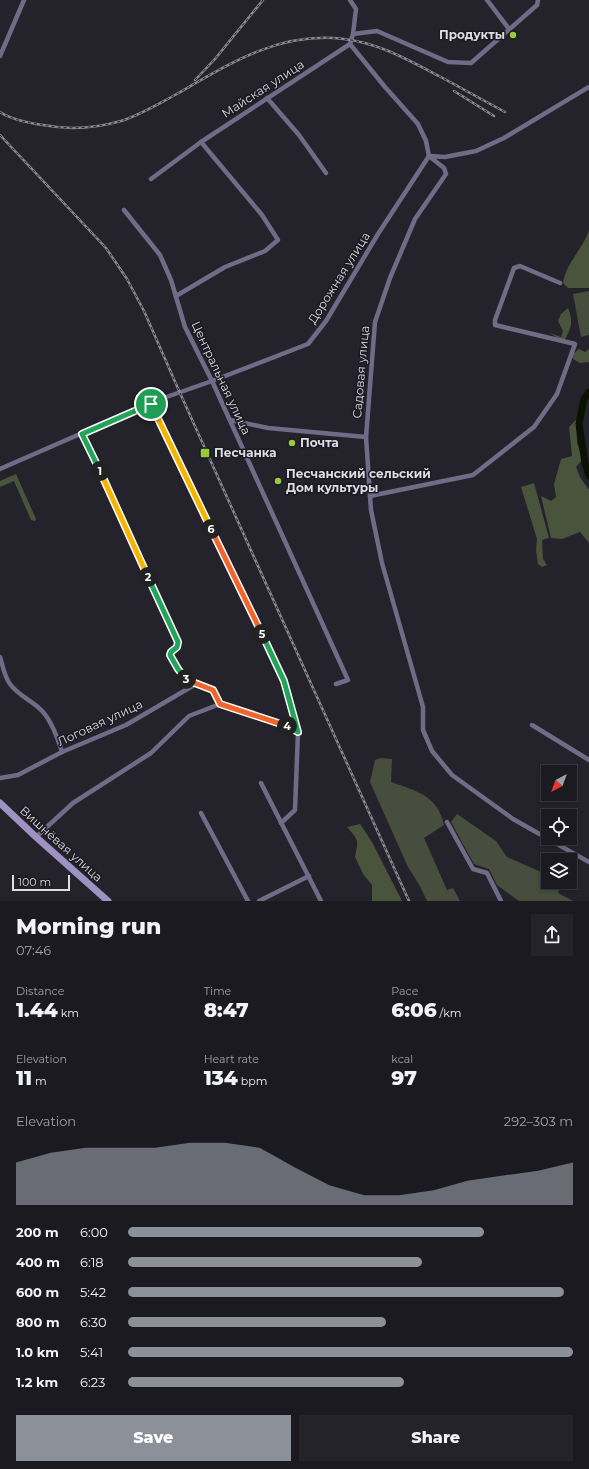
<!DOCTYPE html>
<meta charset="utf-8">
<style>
:root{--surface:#1b1a20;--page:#242329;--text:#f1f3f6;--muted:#a0a1a5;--line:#39383e;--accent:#8c9099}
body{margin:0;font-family:Montserrat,sans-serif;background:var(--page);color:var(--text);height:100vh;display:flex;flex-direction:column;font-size:15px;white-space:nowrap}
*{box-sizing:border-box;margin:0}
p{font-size:13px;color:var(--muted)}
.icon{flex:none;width:22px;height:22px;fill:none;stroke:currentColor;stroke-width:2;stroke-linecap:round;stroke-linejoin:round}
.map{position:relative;height:901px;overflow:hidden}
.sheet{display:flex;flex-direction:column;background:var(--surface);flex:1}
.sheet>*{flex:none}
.needle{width:26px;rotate:221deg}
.buttons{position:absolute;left:541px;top:765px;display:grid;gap:8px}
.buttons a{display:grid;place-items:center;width:36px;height:36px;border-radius:0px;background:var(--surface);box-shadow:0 2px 6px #0003,0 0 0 1px var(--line);font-size:20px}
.scale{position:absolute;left:12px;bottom:10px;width:58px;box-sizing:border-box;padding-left:4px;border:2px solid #dedde3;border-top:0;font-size:11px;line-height:14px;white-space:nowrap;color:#dedde3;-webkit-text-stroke:3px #1b1921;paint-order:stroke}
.pin{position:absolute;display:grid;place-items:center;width:34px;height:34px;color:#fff;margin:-17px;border:2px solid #fff;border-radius:50%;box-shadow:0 1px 4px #0007}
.km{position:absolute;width:20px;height:20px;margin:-10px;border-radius:50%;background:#222;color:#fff;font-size:11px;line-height:20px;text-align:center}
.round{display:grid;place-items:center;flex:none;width:42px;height:42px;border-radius:0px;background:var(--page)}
.head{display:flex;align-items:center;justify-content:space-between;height:68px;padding:0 16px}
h1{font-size:22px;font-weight:800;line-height:30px}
.stats{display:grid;grid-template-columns:repeat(3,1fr);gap:6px;height:68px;padding:4px 16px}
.stats div{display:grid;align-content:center}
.stats b{font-size:20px;font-weight:800}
.stats small{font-size:11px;font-weight:400}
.stats p{font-size:11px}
.chart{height:112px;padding:8px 16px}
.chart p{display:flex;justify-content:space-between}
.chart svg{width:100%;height:72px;margin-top:4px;fill:var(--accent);opacity:.7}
.primary-button{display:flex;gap:8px;margin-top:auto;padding:8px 16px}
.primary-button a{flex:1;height:46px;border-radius:0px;background:var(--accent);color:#fff;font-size:16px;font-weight:800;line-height:46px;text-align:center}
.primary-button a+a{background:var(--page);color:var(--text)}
ul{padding:0 16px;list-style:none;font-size:13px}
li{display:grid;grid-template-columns:64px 48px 1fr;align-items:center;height:30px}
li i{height:10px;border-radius:5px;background:var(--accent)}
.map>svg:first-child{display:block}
.green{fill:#474e3d}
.forest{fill:#4a543c}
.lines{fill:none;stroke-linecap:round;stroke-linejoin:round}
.river{stroke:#0b1201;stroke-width:7}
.street{stroke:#716b88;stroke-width:4.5}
.secondary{stroke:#9d93c2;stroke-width:7}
.rail-casing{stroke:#8b8a91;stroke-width:2.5}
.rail{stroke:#1b1921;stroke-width:1;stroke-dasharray:3;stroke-linecap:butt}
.split-1-casing{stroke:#fff;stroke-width:8}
.split-2-casing{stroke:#fff;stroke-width:8}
.split-3-casing{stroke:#fff;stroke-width:8}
.split-4-casing{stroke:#fff;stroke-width:8}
.split-5-casing{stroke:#fff;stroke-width:8}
.split-6-casing{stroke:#fff;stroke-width:8}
.split-7-casing{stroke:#fff;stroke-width:8}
.split-1{stroke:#22a559;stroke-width:5}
.split-2{stroke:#f5b400;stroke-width:5}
.split-3{stroke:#22a559;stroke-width:5}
.split-4{stroke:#f0652b;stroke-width:5}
.split-5{stroke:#22a559;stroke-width:5}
.split-6{stroke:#f0652b;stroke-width:5}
.split-7{stroke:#f5b400;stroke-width:5}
.poi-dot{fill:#98cb37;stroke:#1b1921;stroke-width:1.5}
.labels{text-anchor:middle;stroke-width:3;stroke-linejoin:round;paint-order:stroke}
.poi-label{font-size:12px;font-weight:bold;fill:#dedde3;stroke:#1b1921;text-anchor:start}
.street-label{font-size:12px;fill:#dedde3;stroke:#1b1921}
</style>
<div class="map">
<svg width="589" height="901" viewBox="0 0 589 901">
<rect width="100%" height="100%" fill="#24232b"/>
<g class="green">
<polygon points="589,291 589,335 581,337 573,294"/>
<path d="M380,758L392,759L391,782C417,791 438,796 444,825L424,838L447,890L453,888L460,901H427L420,886L408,867L370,782L375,760Z"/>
<polygon points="457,814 496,841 507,857 548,875 548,882 562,882 558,893 573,901 519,901 497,885 489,869 474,864 451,822"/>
</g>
<g class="forest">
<path d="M589,230V288H568L563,283C566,263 583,249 589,230Z"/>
<path d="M568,308C573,321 572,327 565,339H559L550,333L561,337L563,331L558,321L561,314Z"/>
<polygon points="579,349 585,352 589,349 589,362 580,363 573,359 573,354"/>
<polygon points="576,420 577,443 583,459 576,467 580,477 589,490 589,543 580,532 562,539 551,538 541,496 551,501 556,497 554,484 561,459 572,456 569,427"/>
<polygon points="16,474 36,519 35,521 31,520 14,481 0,487 0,481"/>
<polygon points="534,483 549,538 542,540 543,559 547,565 542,567 538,564 536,550 537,539 521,487"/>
<path d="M360,824L372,842L402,901H372V885L363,874L355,857C359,839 358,840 347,827Z"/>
</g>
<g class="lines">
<polyline class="river" points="589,392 584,399 579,424 585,463 589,476"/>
<g class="street">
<polyline points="487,0 509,29"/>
<polyline points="353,34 377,31 448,62 471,63 537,5 538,0"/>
<polyline points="350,44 385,87 418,124 426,141 429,156"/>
<polyline points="0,56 24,0"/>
<polyline points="267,98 299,135 326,173"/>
<polyline points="429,156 444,168 446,174 415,219 390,278 375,322 366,437 371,510 382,563 423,707 423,730 432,751 452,775 513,819 589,862"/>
<polyline points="429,156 445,157 476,151 504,138 589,87"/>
<polyline points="151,179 201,142 350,44 353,34 356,9 350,0"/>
<polyline points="124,210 160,255 171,280 185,327 212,381 348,680 336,684"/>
<polyline points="176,296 225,267 265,251 278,240 262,215 201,142"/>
<polyline points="151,404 285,681 298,732 295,810 281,823"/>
<polyline points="230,420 268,428 366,437"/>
<path d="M82,433L178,642C177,648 172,650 170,655C177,668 181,678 196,684"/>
<polyline points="0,469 158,400 212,381 308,344 326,321 378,234 429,156"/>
<polyline points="370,496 473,475 534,427 557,394 575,344 495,325 495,320 514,268 520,266 560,283"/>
<path d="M0,657C3,666 4,676 10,684C17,694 30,700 39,708C50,717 58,739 62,752"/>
<polyline points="532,725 589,760"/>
<polyline points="0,778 18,775 62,752 126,725 196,684 213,690 220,704"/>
<polyline points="261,783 321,901"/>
<polyline points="201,813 248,901"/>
<polyline points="447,822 473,869 487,873 501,901"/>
<polyline points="36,837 73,803 151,753 189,716 220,704 286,725 298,732"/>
<polyline points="259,901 309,876"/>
</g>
<polyline class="secondary" points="0,803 36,837 108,901"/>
<defs>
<g id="rail">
<polyline points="195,80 215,59 263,0"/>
<polyline points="454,91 494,116"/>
<path d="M0,112C12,120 29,123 43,125C68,130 96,128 121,121C140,115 158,104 175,95C229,64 279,31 344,39C379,43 408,60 439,76C461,88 483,100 505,112"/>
<polyline points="0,135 106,248 127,279 144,311 180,393 409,901"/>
</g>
</defs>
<use href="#rail" class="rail-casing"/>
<use href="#rail" class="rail"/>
</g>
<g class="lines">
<defs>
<polyline id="split-1" points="100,471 82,434 151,404"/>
<polyline id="split-2" points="100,471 148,577"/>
<polyline id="split-3" points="148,577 178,642 177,647 171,652 170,655 178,669 186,679"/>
<polyline id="split-4" points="186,679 187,680 213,690 220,704 287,726"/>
<polyline id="split-5" points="262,634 284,681 298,732 287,726"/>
<polyline id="split-6" points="211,529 262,634"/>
<polyline id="split-7" points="151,404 211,529"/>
</defs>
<use href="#split-1" class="split-1-casing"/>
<use href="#split-2" class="split-2-casing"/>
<use href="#split-3" class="split-3-casing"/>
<use href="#split-4" class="split-4-casing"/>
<use href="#split-5" class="split-5-casing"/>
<use href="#split-6" class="split-6-casing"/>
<use href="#split-7" class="split-7-casing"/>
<use href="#split-1" class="split-1"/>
<use href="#split-2" class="split-2"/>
<use href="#split-3" class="split-3"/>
<use href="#split-4" class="split-4"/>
<use href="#split-5" class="split-5"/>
<use href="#split-6" class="split-6"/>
<use href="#split-7" class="split-7"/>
</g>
<g class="poi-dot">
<circle cx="513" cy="35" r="4"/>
<circle cx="292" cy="443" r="4"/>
<rect x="200" y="448" width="10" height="10" rx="2"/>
<circle cx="278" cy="481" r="4"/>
</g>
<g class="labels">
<g class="poi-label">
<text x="505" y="39" text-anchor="end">Продукты</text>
<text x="300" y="447">Почта</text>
<text x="214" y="457">Песчанка</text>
<text x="286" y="478">Песчанский сельский<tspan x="286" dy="14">Дом культуры</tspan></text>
</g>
<g class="street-label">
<text transform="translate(263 89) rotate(-33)" y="4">Майская улица</text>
<text transform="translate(339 278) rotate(-58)" y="4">Дорожная улица</text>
<text transform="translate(361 372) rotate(-85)" y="4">Садовая улица</text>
<text transform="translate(221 378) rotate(65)" y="4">Центральная улица</text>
<text transform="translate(100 723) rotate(-25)" y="4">Логовая улица</text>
<text transform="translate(61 844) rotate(42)" y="4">Вишнёвая улица</text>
</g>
</g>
</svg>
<div class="buttons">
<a><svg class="needle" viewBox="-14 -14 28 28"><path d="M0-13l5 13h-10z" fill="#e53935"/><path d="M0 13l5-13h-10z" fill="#a0a1a5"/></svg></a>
<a><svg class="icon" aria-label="locate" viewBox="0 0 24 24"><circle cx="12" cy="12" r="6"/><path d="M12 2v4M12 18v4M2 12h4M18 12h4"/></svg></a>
<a><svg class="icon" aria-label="layers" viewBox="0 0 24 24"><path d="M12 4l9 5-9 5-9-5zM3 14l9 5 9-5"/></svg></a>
</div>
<div class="scale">100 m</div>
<div class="pin" style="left:151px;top:404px;background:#1e9e55"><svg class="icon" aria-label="arrive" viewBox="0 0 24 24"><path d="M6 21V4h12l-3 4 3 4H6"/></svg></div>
<b class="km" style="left:100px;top:471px">1</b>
<b class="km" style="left:148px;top:577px">2</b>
<b class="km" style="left:186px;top:679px">3</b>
<b class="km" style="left:287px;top:726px">4</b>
<b class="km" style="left:262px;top:634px">5</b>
<b class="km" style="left:211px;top:529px">6</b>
</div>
<section class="sheet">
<div class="head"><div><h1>Morning run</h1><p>07:46</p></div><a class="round"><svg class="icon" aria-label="share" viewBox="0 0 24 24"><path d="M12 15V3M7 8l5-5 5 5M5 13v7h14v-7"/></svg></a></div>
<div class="stats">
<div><p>Distance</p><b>1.44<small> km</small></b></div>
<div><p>Time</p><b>8:47</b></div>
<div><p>Pace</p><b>6:06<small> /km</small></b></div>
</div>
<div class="stats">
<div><p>Elevation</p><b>11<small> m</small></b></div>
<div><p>Heart rate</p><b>134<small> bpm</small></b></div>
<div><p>kcal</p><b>97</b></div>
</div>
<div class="chart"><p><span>Elevation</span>292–303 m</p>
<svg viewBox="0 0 160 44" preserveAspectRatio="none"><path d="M0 44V18L10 12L20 9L30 9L40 9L50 6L60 6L70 9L80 21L90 32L100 38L110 38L120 35L130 29L140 26L150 23L160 18V44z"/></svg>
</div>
<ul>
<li><b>200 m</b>6:00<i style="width:80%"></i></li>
<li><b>400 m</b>6:18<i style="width:66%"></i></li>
<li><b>600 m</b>5:42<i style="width:98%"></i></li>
<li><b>800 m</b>6:30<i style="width:58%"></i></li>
<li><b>1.0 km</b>5:41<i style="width:100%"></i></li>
<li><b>1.2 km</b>6:23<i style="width:62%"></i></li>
</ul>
<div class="primary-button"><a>Save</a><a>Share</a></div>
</section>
